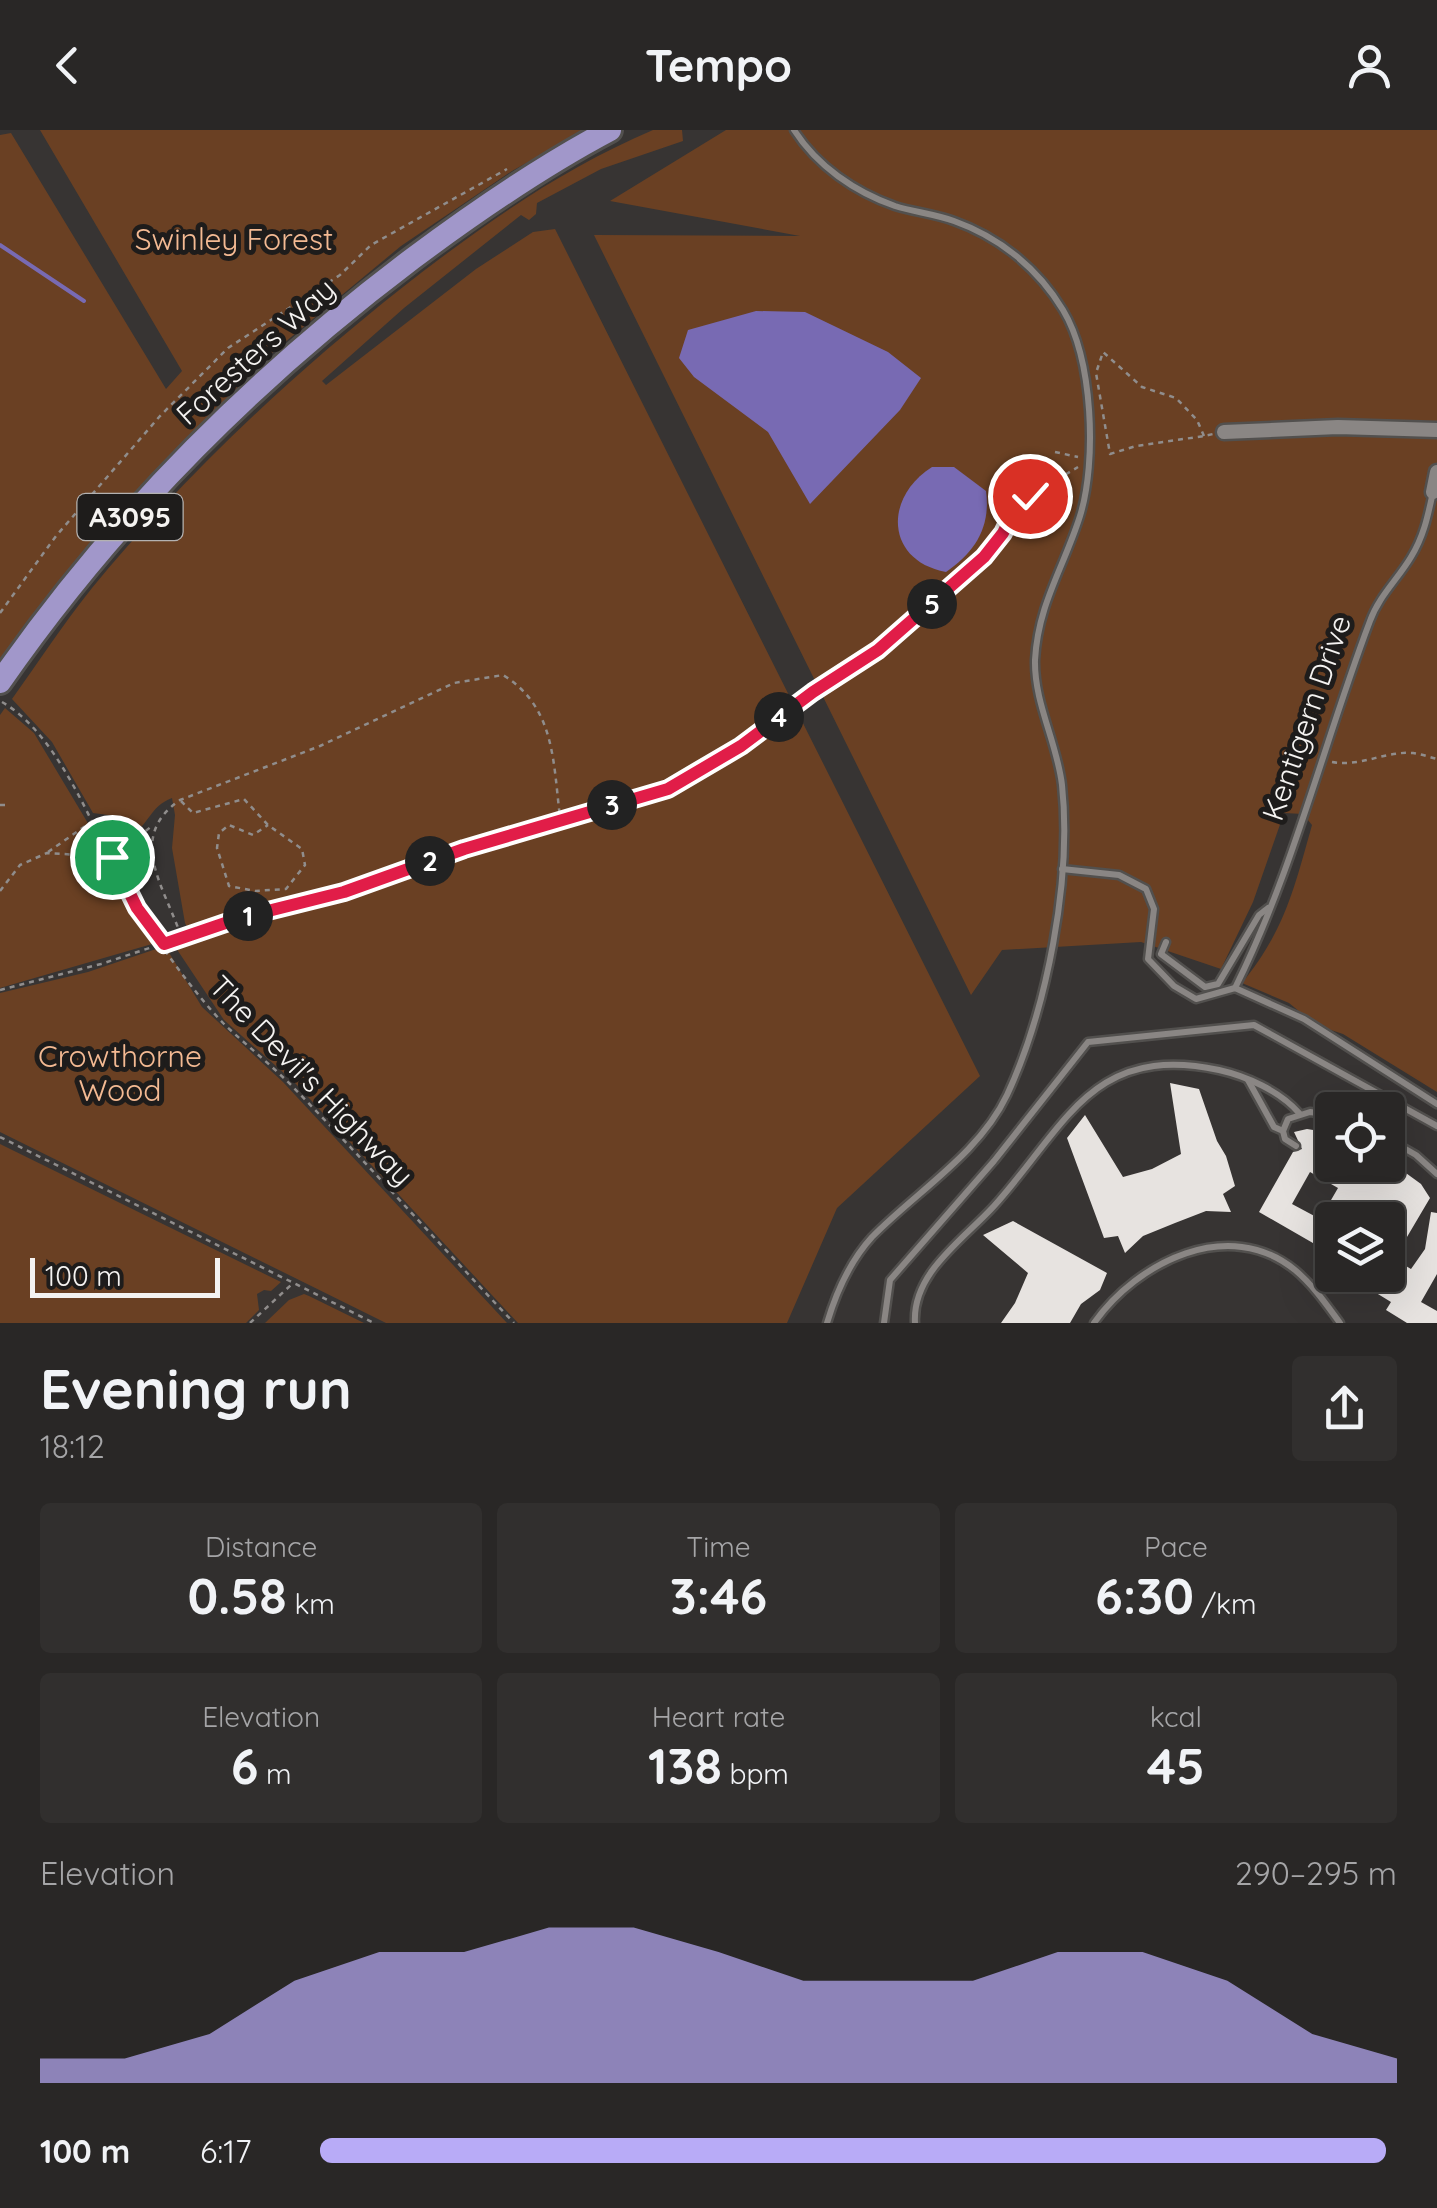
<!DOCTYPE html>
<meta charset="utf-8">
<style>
:root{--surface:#292726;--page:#312f2e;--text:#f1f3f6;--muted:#a5a5a7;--line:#454443;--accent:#b8abf7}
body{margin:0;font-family:Quicksand,sans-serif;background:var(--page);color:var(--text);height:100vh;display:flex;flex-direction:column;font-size:38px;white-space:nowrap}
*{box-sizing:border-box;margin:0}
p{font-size:32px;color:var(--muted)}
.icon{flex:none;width:55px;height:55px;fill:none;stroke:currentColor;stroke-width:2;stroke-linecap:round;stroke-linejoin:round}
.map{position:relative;height:1193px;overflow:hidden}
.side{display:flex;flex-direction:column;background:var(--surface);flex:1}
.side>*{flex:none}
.controls{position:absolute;left:1315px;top:962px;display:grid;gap:20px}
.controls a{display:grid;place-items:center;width:90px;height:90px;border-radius:10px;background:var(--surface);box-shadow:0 10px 40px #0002,0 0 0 2px var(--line);font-size:50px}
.scale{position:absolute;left:30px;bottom:25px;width:190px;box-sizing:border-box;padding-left:10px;border:5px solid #f5f3f1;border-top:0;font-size:28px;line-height:35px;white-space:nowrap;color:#f5f3f1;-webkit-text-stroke:8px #1e1c1b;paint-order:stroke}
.pin{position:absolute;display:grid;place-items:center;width:85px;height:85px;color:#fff;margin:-42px;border:5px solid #fff;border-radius:50%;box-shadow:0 2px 10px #0007}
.km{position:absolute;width:50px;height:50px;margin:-25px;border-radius:50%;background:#222;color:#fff;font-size:28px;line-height:50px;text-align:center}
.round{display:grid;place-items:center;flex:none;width:105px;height:105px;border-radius:10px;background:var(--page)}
.summary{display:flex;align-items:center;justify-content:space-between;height:170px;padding:0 40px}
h1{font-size:55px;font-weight:700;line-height:75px}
.figures{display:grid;grid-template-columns:repeat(3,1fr);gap:15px;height:170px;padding:10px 40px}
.figures div{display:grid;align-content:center;border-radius:10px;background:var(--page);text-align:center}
.figures b{font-size:50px;font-weight:700}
.figures small{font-size:28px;font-weight:400}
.figures p{font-size:28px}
.chart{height:280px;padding:20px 40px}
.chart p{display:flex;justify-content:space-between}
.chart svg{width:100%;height:180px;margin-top:10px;fill:var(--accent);opacity:.7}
ul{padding:0 40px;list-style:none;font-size:32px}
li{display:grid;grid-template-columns:160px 120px 1fr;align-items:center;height:75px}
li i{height:25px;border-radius:12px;background:var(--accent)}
header{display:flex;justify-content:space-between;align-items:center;height:130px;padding:0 40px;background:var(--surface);font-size:45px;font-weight:700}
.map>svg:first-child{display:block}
.green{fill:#6a4023}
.water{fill:#786ab3}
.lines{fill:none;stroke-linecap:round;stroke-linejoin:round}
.stream{stroke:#786ab3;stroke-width:4}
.building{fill:#e7e3e0;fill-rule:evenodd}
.lane-casing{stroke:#52504e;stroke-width:11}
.street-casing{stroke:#52504e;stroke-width:19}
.primary-casing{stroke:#52504e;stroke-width:28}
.path{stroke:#908d8c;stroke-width:2.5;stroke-dasharray:5 5;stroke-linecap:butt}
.lane{stroke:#8a8684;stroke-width:6}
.street{stroke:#8a8684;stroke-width:14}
.primary{stroke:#a197ca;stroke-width:22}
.route-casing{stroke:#fff;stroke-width:20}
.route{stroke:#e11d48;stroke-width:12}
.labels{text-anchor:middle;stroke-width:10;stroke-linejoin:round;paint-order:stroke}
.shield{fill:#1e1c1b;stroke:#b4b2b1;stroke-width:2.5}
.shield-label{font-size:28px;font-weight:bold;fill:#f5f3f1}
.park-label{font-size:30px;fill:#f4ba93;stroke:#1e1c1b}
.street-label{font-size:30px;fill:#f5f3f1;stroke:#1e1c1b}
</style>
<header><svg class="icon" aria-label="back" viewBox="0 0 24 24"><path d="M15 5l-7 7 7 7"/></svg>Tempo<svg class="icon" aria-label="person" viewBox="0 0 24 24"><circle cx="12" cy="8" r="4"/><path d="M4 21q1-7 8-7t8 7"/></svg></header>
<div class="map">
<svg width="1437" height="1193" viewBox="0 0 1437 1193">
<rect width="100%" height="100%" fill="#373433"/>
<g class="green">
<polygon points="40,0 585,0 512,41 401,116 261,232 130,373 0,529 0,5 11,3 166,259 182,241"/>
<path d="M653,0H682L683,11L601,39L537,73L536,84L529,90L521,85L404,178L322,251L326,255L476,139L533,102L555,99L980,946L837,1078L787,1193H518L295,953L224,890L174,815L198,807L189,801L185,793L172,718L175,685L172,668C149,677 150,694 132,704L116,686L93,683L52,612L12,569C38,533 63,494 92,458C184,346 289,247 403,157C481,96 561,39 653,0Z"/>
<path d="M726,0H1437V962L1343,904L1316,895L1289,873L1242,853C1285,800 1294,759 1312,695L1303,684L1284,683L1253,772L1221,839L1141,812L1002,820L971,865L594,105L800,106L610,71Z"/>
<polygon points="5,578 34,603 159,812 0,858 0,585"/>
<polygon points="165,816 202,877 283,952 507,1193 386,1193 0,1002 0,863 88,842"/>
<polygon points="0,1014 281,1152 271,1161 264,1160 257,1164 259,1180 246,1193 0,1193"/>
<polygon points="304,1164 309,1166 364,1193 265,1193 289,1170"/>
</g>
<g class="water">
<polygon points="756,181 805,182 888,222 921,248 900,280 810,374 768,302 694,247 679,228 688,200"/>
<path d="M932,337H954L986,361C991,397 975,422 946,442C886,431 883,368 932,337Z"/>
</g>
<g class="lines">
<polyline class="stream" points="0,115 84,171"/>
</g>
<g class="building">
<polygon points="1170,953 1199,959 1217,1011 1226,1026 1235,1056 1223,1064 1231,1082 1206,1081 1175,1093 1143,1106 1125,1123 1118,1106 1104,1108 1067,1008 1085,985 1123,1047 1152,1039 1181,1024"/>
<path d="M1307,999L1332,1003V1035H1388V1030L1421,1054L1430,1068L1394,1129L1411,1139L1425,1119L1431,1082L1437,1083V1144L1421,1172L1437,1181V1193H1407L1386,1180L1391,1172L1373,1161L1382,1145H1388V1096L1392,1087L1364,1072L1354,1090H1332V1124L1259,1082L1293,1022L1302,1019L1294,1002ZM1310,1042L1338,1058L1320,1089L1292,1074Z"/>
<polygon points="1013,1091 1107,1143 1100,1160 1081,1174 1070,1193 1001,1193 1015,1173 1028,1143 983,1105"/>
</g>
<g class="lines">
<defs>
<g id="lane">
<path d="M794,0C817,36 855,62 895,76C914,82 935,84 954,91C999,107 1038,138 1063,180C1093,230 1097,331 1080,386C1064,437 1038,474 1035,530C1034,573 1057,612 1062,655C1072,749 1047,879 1007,965C979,1024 917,1061 872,1107C851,1130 836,1163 827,1193"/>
<polyline points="1062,739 1119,745 1146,759 1154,779 1148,829 1174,856 1196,869 1235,858 1304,889 1437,974"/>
<polyline points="1166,812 1161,824 1205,857 1218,854 1259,785 1268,778"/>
<path d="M1235,858C1293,742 1324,612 1370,491C1379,466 1398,449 1411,427C1424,406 1428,385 1433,362"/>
<polyline points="1248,950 1274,997 1283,1001"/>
<polyline points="1388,1009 1416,1025 1437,1044"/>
<polyline points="1296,1016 1285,1009 1283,1001 1288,989 1310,982 1332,985"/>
<polyline points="884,1193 890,1150 994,1031 1088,912 1254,895 1437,996"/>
<path d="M915,1193C912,1143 963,1110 994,1076C1066,996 1091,913 1219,940C1246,946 1280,961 1299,983"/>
<path d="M1094,1193C1137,1132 1229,1086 1295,1140C1313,1155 1326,1174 1340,1193"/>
</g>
<g id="street">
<polyline points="1224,302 1338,297 1437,300"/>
<polyline points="1433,362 1437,342"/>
</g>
<path id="primary" d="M0,552C114,388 253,249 412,129C475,82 540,37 610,0"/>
</defs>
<use href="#lane" class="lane-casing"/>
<use href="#street" class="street-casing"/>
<use href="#primary" class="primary-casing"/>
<g class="path">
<polyline points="1204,306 1197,290 1176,268 1142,257 1103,222 1096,243 1110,324 1136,316 1204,306 1213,304"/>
<polyline points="1055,322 1078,327"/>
<polyline points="0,483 56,406 160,286 228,218 340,145 371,115 507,39"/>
<path d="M2,572C66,609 99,718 137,779C160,815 194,863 224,894C246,915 270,934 291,955C367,1033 439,1114 514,1193"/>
<path d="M1332,632C1362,637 1384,621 1413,623C1421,624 1429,627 1437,629"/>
<polyline points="181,671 193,683 244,669 268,695 302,719 305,735 286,759 255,761 229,756 217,718 219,703 229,695 253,705 268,695"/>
<polyline points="0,675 8,675"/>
<polyline points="48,722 91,692"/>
<polyline points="0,761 20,735 47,723 112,727 152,696"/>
<path d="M181,806C164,756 126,707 180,670L320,616L454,553L503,545C555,577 553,631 560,687"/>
<polyline points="0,860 101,834 240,788 344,762 464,719 668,659 741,616 813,562 878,520 983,427 1003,403 1014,380 1030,366 1078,337"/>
<polyline points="0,1007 374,1193"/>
<polyline points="250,1193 292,1154"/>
</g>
<use href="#lane" class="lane"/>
<use href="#street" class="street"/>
<use href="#primary" class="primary"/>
</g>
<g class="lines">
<defs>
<polyline id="route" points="112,727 137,778 164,814 240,788 344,762 464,719 668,659 741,616 813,562 878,520 984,427 1003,403 1014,380 1030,366"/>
</defs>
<use href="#route" class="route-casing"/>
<use href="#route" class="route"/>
</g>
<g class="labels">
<rect class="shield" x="77.5" y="364" width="105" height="46" rx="8"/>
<g class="shield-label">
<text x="130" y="397">A3095</text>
</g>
<g class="park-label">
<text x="234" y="120">Swinley Forest</text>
<text x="120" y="937">Crowthorne<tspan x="120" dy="34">Wood</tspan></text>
</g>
<g class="street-label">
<text transform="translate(256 222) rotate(-42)" y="10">Foresters Way</text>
<text transform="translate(1307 588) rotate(-71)" y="10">Kentigern Drive</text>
<text transform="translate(311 951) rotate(46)" y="10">The Devil's Highway</text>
</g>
</g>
</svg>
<div class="controls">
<a><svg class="icon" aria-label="locate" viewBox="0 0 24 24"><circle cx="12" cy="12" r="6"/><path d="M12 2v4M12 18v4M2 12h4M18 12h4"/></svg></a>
<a><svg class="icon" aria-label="layers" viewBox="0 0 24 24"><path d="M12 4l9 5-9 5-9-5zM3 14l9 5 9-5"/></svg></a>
</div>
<div class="scale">100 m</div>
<div class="pin" style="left:112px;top:727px;background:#1e9e55"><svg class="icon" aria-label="arrive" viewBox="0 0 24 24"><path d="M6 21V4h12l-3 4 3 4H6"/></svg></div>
<div class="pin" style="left:1030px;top:366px;background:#d93025"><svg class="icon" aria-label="check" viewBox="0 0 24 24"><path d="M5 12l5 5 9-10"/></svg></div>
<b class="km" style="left:248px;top:786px">1</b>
<b class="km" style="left:430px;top:731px">2</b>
<b class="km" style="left:612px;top:675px">3</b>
<b class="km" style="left:779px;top:587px">4</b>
<b class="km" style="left:932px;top:474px">5</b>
</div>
<section class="side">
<div class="summary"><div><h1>Evening run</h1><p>18:12</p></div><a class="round"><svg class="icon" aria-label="share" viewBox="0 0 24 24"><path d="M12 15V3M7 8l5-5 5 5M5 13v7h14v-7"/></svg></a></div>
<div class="figures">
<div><p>Distance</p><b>0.58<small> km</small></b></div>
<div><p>Time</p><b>3:46</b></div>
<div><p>Pace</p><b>6:30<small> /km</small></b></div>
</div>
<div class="figures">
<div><p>Elevation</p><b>6<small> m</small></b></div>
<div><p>Heart rate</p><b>138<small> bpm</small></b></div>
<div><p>kcal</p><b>45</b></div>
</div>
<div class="chart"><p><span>Elevation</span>290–295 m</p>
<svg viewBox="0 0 160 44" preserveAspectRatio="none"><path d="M0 44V38L10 38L20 32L30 19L40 12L50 12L60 6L70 6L80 12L90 19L100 19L110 19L120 12L130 12L140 19L150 32L160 38V44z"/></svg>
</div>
<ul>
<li><b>100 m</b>6:17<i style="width:99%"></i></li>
</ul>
</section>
